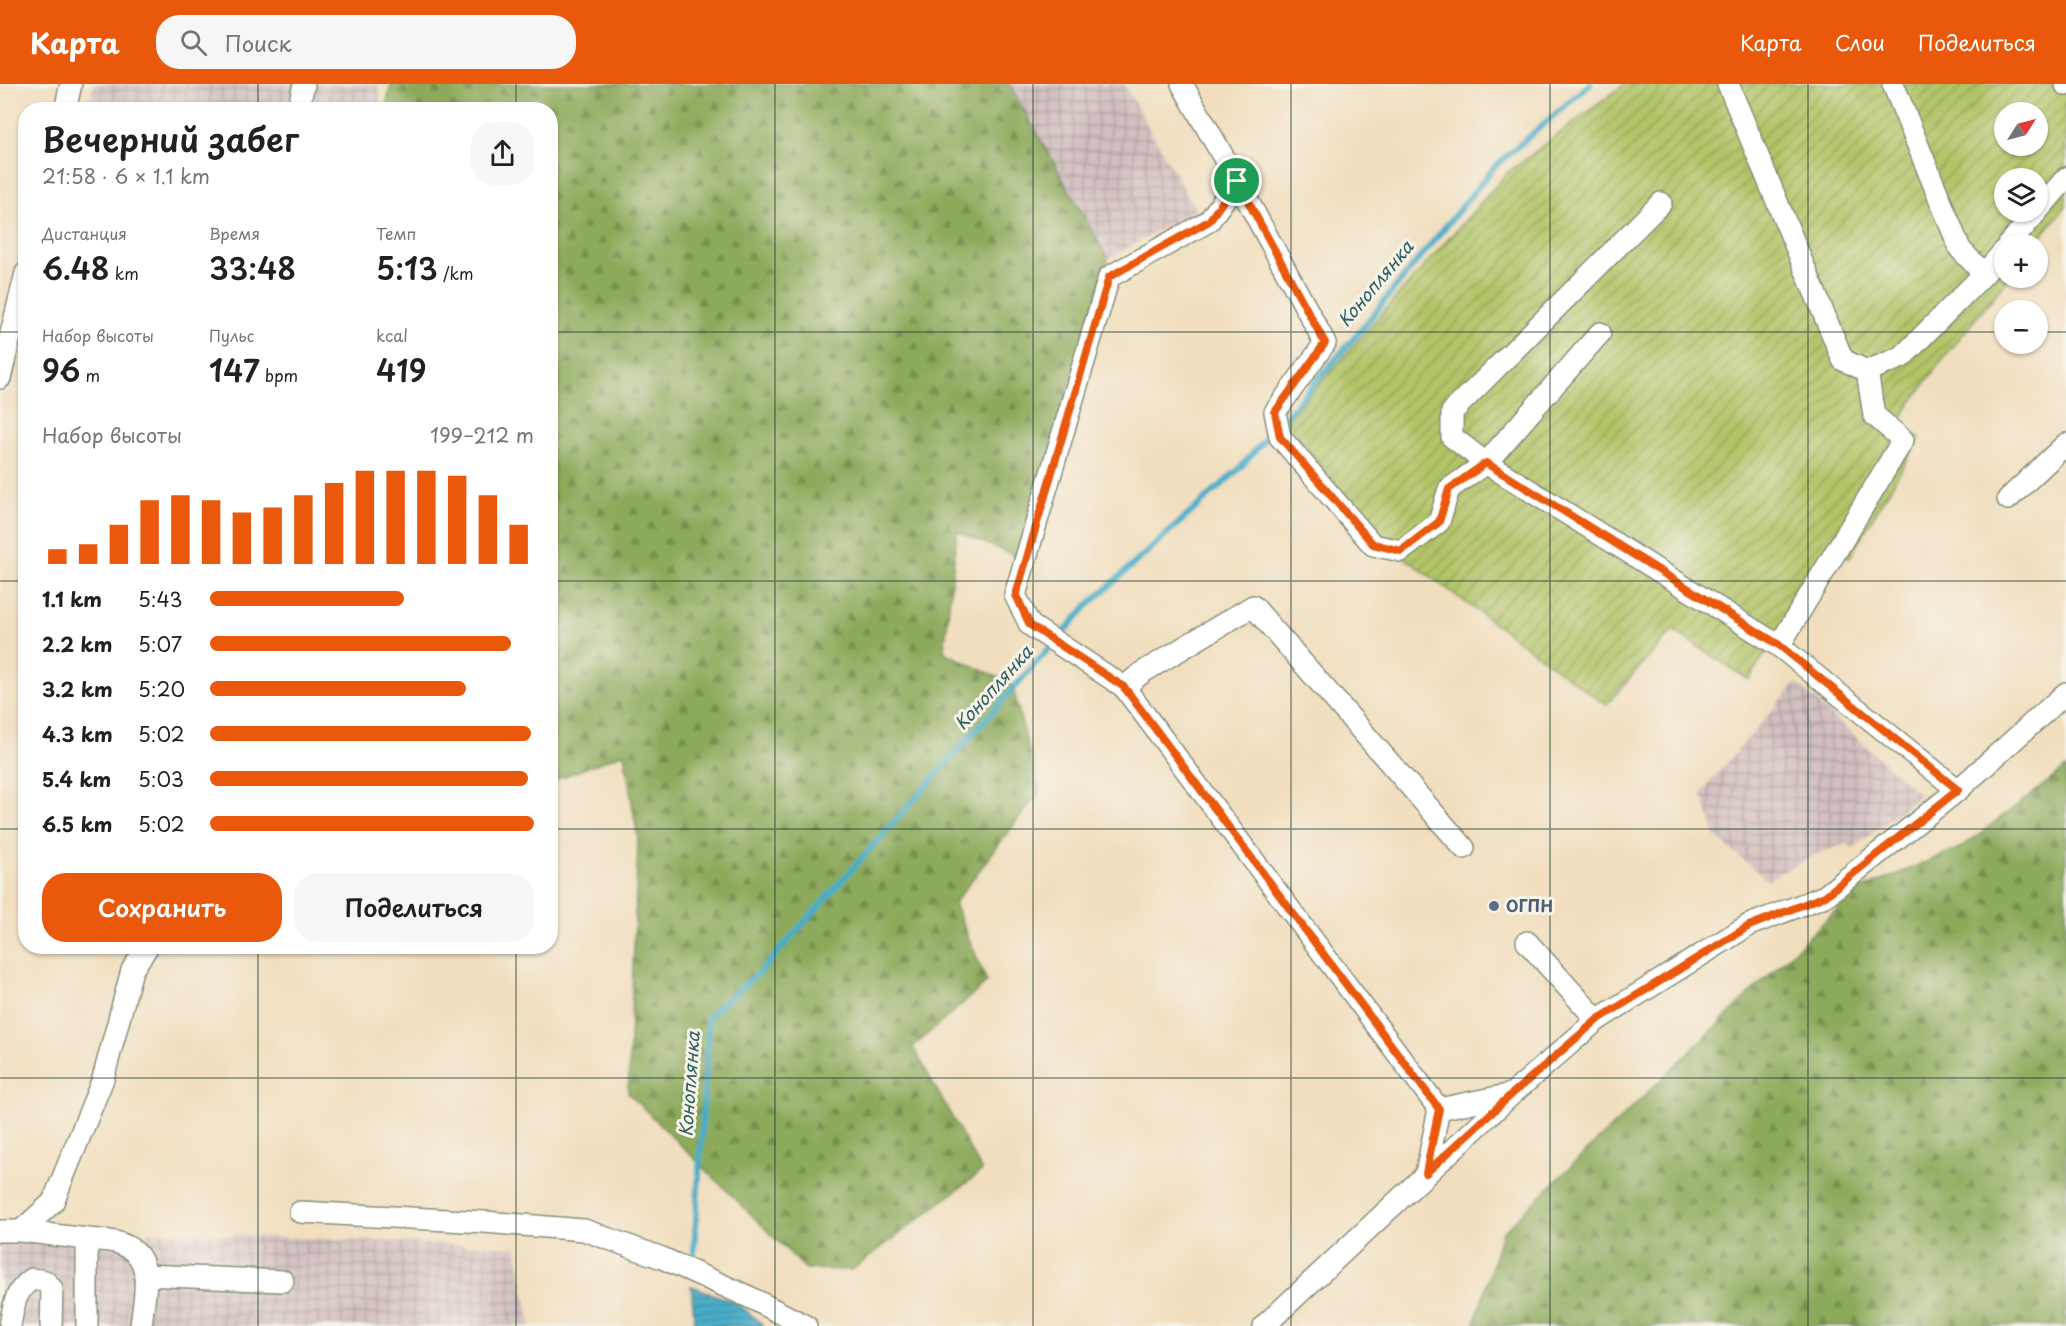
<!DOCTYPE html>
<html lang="ru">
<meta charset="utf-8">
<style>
:root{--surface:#fff;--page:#f6f6f6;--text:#202124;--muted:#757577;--accent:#ea580c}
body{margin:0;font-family:"Playpen Sans",sans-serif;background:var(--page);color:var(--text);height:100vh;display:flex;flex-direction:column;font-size:22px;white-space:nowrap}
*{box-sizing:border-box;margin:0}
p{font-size:20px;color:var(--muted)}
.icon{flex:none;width:33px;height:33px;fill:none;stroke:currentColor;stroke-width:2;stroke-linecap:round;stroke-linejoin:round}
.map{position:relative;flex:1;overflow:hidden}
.sheet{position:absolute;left:18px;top:18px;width:540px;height:852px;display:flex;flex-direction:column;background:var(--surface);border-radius:24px;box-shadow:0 2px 4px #0004}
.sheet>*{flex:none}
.needle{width:39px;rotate:54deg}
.controls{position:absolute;left:1994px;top:18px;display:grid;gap:12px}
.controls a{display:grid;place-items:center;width:54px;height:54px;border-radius:50%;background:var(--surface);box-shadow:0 2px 4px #0004;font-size:30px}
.pin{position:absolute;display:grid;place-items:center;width:51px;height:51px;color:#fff;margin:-26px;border:3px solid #fff;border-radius:50%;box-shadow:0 2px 6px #0007}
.round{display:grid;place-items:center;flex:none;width:63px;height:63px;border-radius:24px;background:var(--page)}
.headline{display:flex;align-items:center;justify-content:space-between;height:102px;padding:0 24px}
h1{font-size:33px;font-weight:600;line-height:45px}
.figures{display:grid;grid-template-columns:repeat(3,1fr);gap:9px;height:102px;padding:6px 24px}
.figures div{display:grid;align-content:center}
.figures b{font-size:30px;font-weight:600}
.figures small{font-size:16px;font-weight:400}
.figures p{font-size:16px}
.chart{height:168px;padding:12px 24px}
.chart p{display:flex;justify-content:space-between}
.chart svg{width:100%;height:108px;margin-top:6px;stroke:var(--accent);stroke-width:6}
.button{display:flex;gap:12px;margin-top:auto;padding:12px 24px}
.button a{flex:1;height:69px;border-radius:24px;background:var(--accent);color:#fff;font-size:24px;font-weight:600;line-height:69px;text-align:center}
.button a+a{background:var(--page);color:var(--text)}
ul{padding:0 24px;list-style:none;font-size:20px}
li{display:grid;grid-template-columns:96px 72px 1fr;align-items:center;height:45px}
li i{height:15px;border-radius:8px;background:var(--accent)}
header{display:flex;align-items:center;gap:36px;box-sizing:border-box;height:84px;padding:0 30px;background:var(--accent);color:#fff}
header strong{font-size:28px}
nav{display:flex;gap:33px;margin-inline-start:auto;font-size:21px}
.search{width:420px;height:54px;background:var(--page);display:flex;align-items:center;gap:15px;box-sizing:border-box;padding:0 21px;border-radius:24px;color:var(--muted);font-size:22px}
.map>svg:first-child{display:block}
.industrial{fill:url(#industrial-grid)}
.forest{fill:url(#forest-firs);stroke:#567448;stroke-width:1.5}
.garden{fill:url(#garden-furrows);stroke:#68804e;stroke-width:1.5;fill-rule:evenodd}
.water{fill:url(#water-rules);stroke:#34757e;stroke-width:1.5}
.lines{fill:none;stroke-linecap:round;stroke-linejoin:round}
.stream{stroke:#48adc8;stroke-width:6}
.minor-casing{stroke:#888e79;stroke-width:24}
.minor{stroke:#fff;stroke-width:21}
.route-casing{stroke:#fff;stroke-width:12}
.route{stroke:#ea580c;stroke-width:8}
.grid{fill:none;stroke:#1f3d34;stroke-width:1.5;stroke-opacity:0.55}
.service-dot{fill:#5c6f8a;stroke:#f7f3e8;stroke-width:2}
.labels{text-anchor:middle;stroke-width:6;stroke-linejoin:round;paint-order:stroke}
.service-label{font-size:16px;font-weight:bold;fill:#4e5e75;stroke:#f7f3e8;text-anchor:start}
.water-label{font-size:18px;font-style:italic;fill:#2b5f60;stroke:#f7f3e8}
</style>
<header>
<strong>Карта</strong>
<div class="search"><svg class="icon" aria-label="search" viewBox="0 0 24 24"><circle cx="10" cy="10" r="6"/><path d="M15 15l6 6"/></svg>Поиск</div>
<nav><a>Карта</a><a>Слои</a><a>Поделиться</a></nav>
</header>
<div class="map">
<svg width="2066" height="1242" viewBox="0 0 2066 1242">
<defs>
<pattern id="industrial-grid" width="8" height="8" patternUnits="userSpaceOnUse" patternTransform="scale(1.5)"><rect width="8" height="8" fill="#d2bfbf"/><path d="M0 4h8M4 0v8" fill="none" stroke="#aa9c9c"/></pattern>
<pattern id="forest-firs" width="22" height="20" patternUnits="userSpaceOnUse" patternTransform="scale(1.5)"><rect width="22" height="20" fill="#8daa5c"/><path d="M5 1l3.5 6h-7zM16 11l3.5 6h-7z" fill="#738c4d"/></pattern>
<pattern id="garden-furrows" width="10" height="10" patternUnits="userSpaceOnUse" patternTransform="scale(1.5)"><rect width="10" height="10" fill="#b2c467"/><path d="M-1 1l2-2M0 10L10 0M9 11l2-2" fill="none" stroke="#90a056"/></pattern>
<pattern id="water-rules" width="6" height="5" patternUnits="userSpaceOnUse" patternTransform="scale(1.5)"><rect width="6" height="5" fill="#48adc8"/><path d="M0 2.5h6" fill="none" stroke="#3b8ea3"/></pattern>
</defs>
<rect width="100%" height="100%" fill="#f7f3e8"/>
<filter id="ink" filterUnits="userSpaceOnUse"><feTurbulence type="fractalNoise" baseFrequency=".0167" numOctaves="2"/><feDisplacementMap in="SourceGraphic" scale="12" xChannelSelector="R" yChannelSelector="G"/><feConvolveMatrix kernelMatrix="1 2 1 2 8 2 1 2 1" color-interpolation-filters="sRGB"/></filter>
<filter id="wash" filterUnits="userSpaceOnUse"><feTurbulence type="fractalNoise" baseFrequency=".008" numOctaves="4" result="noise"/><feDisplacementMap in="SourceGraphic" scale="24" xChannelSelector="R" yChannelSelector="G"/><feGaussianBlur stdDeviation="1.35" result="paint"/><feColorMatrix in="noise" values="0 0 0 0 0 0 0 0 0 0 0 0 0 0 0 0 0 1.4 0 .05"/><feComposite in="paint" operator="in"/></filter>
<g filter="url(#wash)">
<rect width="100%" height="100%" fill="#f1debe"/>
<g class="industrial">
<polygon points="94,0 377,0 380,10 379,25 87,26"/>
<polygon points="1009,0 1124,0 1195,125 1108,175"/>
<polygon points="1796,599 1920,711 1854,764 1846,760 1817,770 1767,796 1716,753 1701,709"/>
<polygon points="148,1148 516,1163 531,1242 0,1242 0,1154 146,1166"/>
</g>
<g class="forest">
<polygon points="391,0 1009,0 1108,175 1017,473 957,447 944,568 1012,600 1039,708 954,819 987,898 913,963 982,1087 852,1186 806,1185 628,1009 638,756 624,669 555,696 551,673 550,26 385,26"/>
<polygon points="2066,684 2066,1242 1474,1242 1502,1149 1855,808 1962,763"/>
</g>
<path class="garden" d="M1625,0H2066V122L2035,160H2004V194H2009L1941,277L1898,338L1920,354L1849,474L1831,461L1749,596L1673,546L1606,621L1379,455L1286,337L1507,89ZM2004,28H2037V62H2004ZM2004,94H2037V128H2004Z"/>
<polygon class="water" points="691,1202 737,1219 764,1242 695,1242"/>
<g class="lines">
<g class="stream">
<polyline points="1283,335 1360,247 1495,82 1590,0"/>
<polyline points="693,1182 709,931 761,887 1087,522 1239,385 1274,345"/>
</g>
</g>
</g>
<g filter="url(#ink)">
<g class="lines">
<defs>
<g id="minor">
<polyline points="1182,0 1237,97 1209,137 1109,193 1015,511 1030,541 1124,603 1439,1025 1512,1010"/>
<polyline points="1728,0 1843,276 1867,287 1902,273 1984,190 2004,167"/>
<polyline points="1893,0 1960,165 1984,190"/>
<polyline points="2066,0 2066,1"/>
<polyline points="65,26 71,0"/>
<polyline points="298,26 304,0"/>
<polyline points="1237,97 1325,259 1275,328 1280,353 1373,461 1401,467 1439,438 1449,405 1486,379 1600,249"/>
<polyline points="1661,119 1452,328 1452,353 1486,379 1779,562"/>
<polyline points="2009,160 2066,94"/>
<polyline points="1867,287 1874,331 1903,356 1779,562 1958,706"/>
<polyline points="0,294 26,189"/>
<polyline points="2008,415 2066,360"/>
<polyline points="1124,603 1143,588 1253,522 1464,764"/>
<polyline points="1527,858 1597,936"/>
<polyline points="1426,1089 1439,1025"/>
<polyline points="300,1128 484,1138 584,1146 662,1174 749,1213 806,1242"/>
<polyline points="0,1147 21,1147 87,1155 87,1242"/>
<polyline points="21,1147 53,1118 103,995 132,886 148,862"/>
<path d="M87,1155C96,1156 106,1156 115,1158C158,1169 144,1208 141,1242"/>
<polyline points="145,1191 283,1197"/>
<path d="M10,1242C14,1221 14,1208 32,1195L45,1197L52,1205L51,1242"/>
<polyline points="1264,1242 1512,1010 1597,936 1749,841 1825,812 1958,706 2066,609"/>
</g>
</defs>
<use href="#minor" class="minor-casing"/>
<use href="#minor" class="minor"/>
</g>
</g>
<g class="lines" filter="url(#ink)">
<defs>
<polygon id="route" points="1237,97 1325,259 1275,328 1280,353 1373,460 1401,467 1439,438 1449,405 1486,379 1779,561 1958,706 1825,812 1749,842 1597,936 1512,1010 1426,1089 1439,1025 1124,603 1030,541 1016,511 1109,193 1209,137"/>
</defs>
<use href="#route" class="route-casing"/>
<use href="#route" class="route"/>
</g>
<path class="grid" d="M258,0V26M516,0V26M775,0V1242M1033,0V1242M1291,0V1242M1550,0V1242M1808,0V1242M0,248H26M550,248H2004M2037,248H2066M0,497H26M550,497H2066M0,745H26M550,745H2066M258,862V1242M516,862V1242M0,994H2066"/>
<circle class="service-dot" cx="1494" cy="822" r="6"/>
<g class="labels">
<g class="service-label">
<text x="1506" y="828">ОГПН</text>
</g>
<g class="water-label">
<text transform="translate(1376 200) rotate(-50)" y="6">Коноплянка</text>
<text transform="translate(994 604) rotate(-48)" y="6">Коноплянка</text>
<text transform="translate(690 1000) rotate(-86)" y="6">Коноплянка</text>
</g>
</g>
</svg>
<div class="controls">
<a><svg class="needle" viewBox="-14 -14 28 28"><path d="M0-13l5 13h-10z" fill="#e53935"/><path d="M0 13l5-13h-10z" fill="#757577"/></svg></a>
<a><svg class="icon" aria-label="layers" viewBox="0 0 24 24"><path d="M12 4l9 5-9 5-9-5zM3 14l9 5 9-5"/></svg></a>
<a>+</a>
<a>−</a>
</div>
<div class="pin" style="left:1237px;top:97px;background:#1e9e55"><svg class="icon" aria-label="arrive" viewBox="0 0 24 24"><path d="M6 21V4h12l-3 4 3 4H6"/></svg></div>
<section class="sheet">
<div class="headline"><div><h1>Вечерний забег</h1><p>21:58 · 6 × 1.1 km</p></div><a class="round"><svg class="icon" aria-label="share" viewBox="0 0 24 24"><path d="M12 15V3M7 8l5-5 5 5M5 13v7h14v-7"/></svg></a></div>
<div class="figures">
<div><p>Дистанция</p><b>6.48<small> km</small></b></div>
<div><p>Время</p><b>33:48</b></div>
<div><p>Темп</p><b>5:13<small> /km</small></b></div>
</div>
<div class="figures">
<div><p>Набор высоты</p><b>96<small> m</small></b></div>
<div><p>Пульс</p><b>147<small> bpm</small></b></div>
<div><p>kcal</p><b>419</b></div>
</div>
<div class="chart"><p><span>Набор высоты</span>199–212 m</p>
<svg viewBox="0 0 160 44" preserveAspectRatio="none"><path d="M5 44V38M15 44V36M25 44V28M35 44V18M45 44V16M55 44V18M65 44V23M75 44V21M85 44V16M95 44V11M105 44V6M115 44V6M125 44V6M135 44V8M145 44V16M155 44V28"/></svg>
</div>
<ul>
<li><b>1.1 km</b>5:43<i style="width:60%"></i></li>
<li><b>2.2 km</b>5:07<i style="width:93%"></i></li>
<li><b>3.2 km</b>5:20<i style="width:79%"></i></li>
<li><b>4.3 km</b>5:02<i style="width:99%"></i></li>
<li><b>5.4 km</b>5:03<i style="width:98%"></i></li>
<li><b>6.5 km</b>5:02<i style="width:100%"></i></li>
</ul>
<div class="button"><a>Сохранить</a><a>Поделиться</a></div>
</section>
</div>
